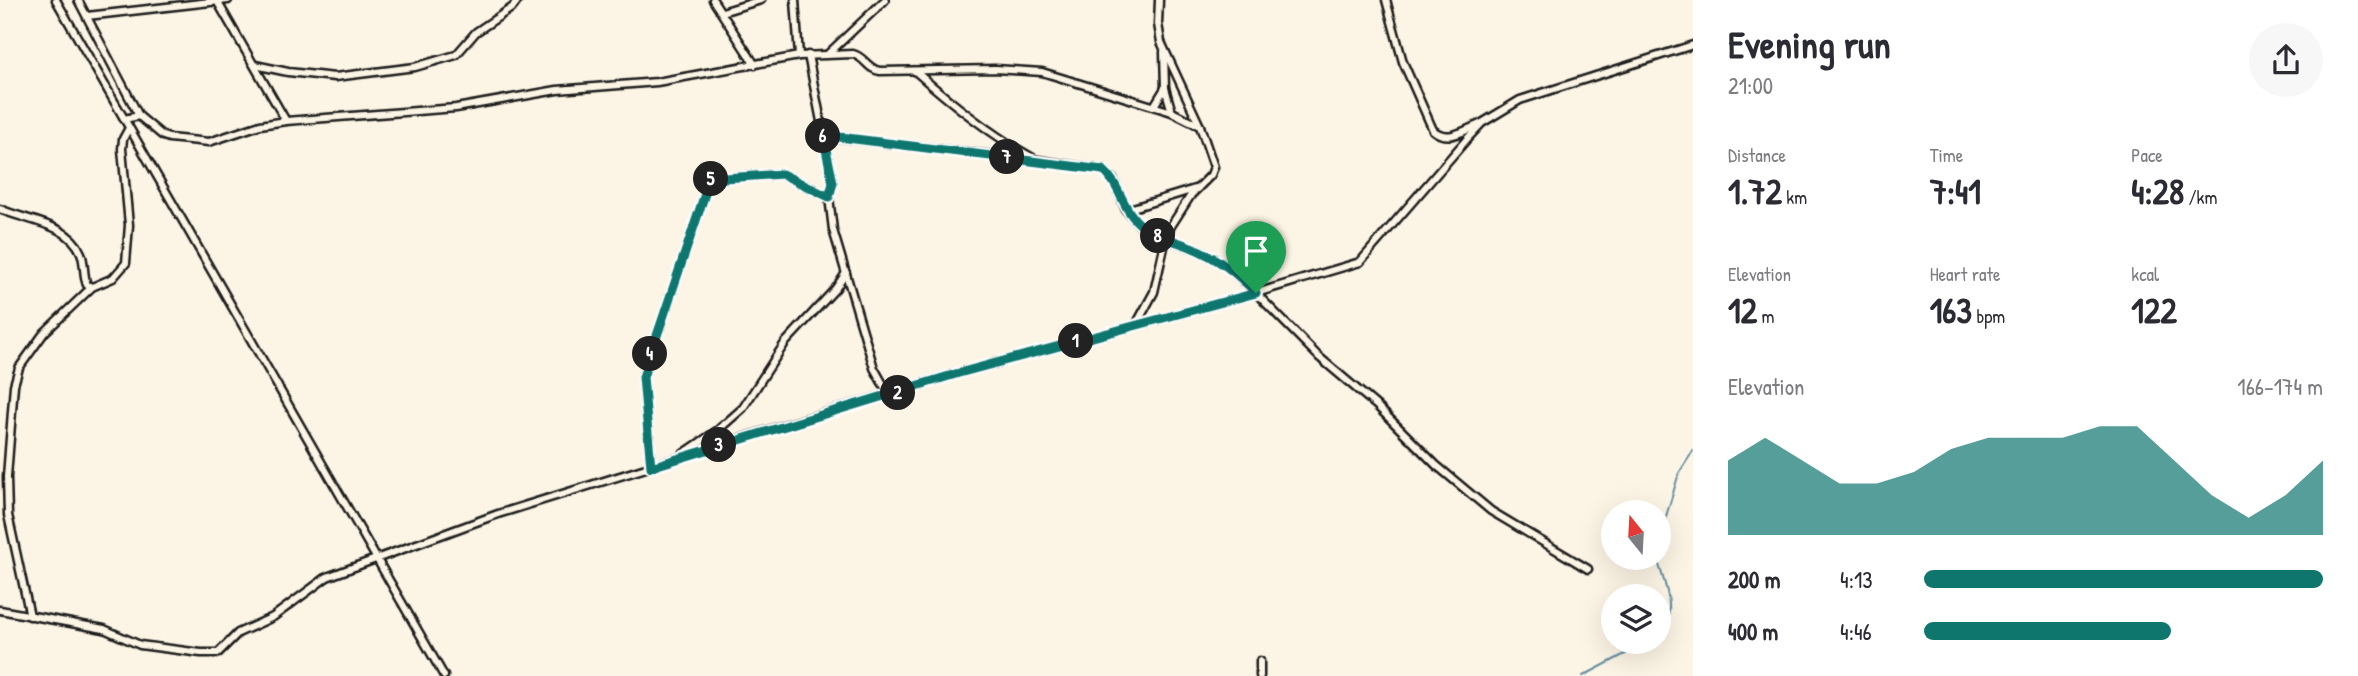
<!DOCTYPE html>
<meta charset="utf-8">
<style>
:root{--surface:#fff;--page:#f7f7f7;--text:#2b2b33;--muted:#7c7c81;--accent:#0f766e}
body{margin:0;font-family:"Patrick Hand",sans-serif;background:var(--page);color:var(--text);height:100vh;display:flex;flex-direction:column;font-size:26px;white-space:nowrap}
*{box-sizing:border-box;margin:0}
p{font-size:23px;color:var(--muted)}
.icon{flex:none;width:38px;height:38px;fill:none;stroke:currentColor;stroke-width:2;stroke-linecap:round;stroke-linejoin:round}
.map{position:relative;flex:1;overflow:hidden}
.sheet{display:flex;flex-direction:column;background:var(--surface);width:665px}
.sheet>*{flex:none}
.needle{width:46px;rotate:342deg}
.buttons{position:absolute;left:1601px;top:500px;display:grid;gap:14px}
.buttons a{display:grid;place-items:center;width:70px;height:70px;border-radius:50%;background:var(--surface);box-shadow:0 7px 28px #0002;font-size:35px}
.pin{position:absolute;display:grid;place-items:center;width:60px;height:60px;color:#fff;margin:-72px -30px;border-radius:50% 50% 50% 0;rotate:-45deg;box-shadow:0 0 7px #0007}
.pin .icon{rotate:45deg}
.km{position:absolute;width:35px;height:35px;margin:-18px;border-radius:50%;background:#222;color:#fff;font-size:19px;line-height:35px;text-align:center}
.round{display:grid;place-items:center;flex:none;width:74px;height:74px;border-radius:37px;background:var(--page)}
.overview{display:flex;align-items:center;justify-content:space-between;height:119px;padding:0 35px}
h1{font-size:38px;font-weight:800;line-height:52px}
.metrics{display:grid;grid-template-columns:repeat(3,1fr);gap:10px;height:119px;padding:7px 35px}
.metrics div{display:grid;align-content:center}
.metrics b{font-size:35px;font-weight:800}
.metrics small{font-size:19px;font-weight:400}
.metrics p{font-size:19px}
.chart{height:196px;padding:14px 35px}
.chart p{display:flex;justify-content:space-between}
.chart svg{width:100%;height:126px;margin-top:7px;fill:var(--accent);opacity:.7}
ul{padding:0 35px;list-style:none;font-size:23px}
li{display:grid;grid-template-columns:112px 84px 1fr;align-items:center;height:52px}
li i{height:18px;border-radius:9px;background:var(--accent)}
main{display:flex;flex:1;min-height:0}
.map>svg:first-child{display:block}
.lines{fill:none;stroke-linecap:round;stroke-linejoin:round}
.stream{stroke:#668ea1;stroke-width:2}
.minor-casing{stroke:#1c1c1c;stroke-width:11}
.minor{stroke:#fcf5e5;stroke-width:6}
.route-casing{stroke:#fff;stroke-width:14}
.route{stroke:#0f766e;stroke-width:9}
</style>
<main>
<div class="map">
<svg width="1693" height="676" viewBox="0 0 1693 676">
<rect width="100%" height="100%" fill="#fcf5e5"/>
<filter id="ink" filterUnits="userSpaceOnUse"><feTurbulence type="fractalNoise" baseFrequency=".0143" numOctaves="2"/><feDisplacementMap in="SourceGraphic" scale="14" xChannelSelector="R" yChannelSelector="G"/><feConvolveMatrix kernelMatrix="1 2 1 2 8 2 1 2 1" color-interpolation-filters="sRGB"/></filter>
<g filter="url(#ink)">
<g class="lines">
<g class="stream">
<polyline points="1659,540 1679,473 1693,451"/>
<path d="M1657,558C1663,581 1680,613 1659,633"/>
<polyline points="1583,676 1648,642"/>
</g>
<defs>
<g id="minor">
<polyline points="56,0 444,676"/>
<polyline points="78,0 139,116"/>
<polyline points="713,0 755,65"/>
<polyline points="795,0 799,56"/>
<path d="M1386,0L1403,62L1433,130C1448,143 1465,130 1480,124"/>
<polyline points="217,1 286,121"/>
<polyline points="722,12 761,0"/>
<polyline points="87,16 228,0"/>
<polyline points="1164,52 1165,88 1172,112"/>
<polyline points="828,54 885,0"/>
<polyline points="808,55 833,183 829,197 833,230 874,368 889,395"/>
<polyline points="255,65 288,72 335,77 415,67 456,55 476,32 513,7 518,0"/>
<path d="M915,71C951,103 991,135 1033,158"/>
<polyline points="1154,106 1165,88"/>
<path d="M124,119L139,116L163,136L169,138L209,142L260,125L286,121L456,108L557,90L657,82L799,56L853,54C865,57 867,69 880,71L996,69L1042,72L1172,112L1200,126"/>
<polyline points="823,136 1038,160 1103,170 1113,179 1126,210 1138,224 1151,233 1201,251 1232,269 1319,357 1377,406 1436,465 1491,511 1588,569"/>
<path d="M0,209C26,221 69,223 81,253C85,263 83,275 87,285L92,287"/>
<polyline points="1126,210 1198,188"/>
<polyline points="1136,325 1154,292 1166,238 1171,226 1191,195 1211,175 1214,167 1200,126 1161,42 1158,24 1159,0"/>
<polyline points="683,454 718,430 743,408 785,343 836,288 846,273"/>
<polyline points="651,467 643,377 710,179 782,174 829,197"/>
<polyline points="0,610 104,629 140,645 201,653 218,653 238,633 273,617 327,577 498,514 781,426 959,373 1256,293 1360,262 1467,139 1482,123 1520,100 1693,45"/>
<polyline points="30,616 8,515 7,477 14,385 19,368 44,333 92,287 113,278 126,263 129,225 122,149 123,139 129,128"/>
<polyline points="1260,676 1260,661"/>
</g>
</defs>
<use href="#minor" class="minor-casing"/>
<use href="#minor" class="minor"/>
</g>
</g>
<g class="lines" filter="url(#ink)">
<defs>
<path id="route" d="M823,135L1103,170C1121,185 1122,211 1142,226C1157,237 1174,240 1191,247C1218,258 1237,273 1256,293L959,373L651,467L643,377L710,179L782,174L829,197L833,183Z"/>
</defs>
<use href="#route" class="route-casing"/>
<use href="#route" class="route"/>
</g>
</svg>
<div class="buttons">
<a><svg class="needle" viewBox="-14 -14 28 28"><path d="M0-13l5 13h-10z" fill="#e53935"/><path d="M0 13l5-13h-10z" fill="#7c7c81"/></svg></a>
<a><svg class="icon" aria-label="layers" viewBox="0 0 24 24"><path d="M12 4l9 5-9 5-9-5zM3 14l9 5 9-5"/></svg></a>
</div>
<div class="pin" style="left:1256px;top:293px;background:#1e9e55"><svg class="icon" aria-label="arrive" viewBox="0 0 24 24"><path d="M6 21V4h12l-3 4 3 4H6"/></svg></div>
<b class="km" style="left:1076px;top:341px">1</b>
<b class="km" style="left:898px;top:393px">2</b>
<b class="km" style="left:719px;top:445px">3</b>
<b class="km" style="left:650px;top:354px">4</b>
<b class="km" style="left:711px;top:179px">5</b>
<b class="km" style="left:823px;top:136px">6</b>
<b class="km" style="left:1007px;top:157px">7</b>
<b class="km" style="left:1158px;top:236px">8</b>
</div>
<section class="sheet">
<div class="overview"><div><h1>Evening run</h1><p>21:00</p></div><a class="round"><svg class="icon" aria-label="share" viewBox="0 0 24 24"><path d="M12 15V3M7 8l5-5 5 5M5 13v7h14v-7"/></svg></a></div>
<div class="metrics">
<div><p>Distance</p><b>1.72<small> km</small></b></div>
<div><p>Time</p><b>7:41</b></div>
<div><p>Pace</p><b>4:28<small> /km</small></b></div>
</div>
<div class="metrics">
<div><p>Elevation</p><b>12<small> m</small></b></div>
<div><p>Heart rate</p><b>163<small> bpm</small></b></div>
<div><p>kcal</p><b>122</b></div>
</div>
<div class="chart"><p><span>Elevation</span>166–174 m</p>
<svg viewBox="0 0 160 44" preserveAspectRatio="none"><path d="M0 44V18L10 10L20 18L30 26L40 26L50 22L60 14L70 10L80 10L90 10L100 6L110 6L120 18L130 30L140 38L150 30L160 18V44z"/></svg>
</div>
<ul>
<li><b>200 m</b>4:13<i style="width:100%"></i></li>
<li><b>400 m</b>4:46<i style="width:62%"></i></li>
</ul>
</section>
</main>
